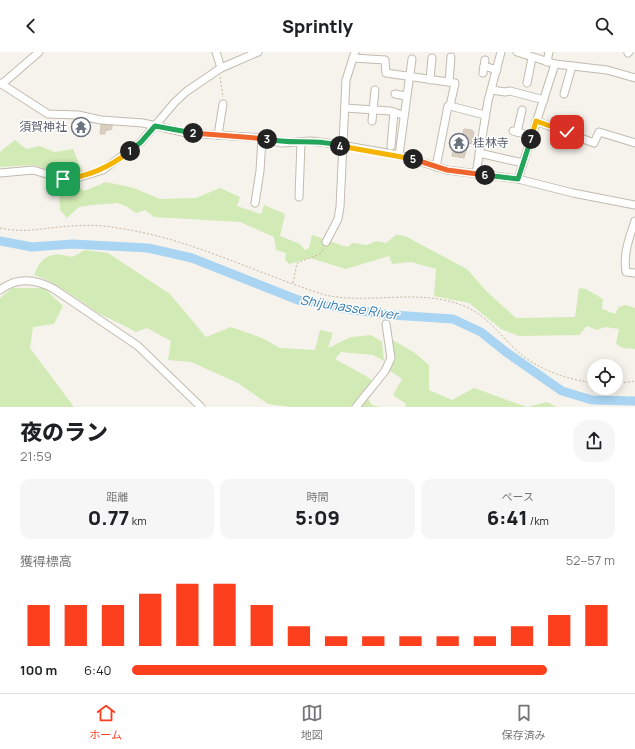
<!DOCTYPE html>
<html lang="ja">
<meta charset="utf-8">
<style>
:root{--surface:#fff;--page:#f6f6f6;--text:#202124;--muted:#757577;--line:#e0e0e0;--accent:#fc3f1d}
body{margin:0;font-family:Manrope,"Noto Sans JP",sans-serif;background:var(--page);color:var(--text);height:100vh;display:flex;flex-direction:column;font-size:15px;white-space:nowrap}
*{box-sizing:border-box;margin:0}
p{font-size:13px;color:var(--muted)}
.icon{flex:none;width:22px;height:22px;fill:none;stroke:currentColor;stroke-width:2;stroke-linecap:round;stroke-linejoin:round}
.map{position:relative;height:355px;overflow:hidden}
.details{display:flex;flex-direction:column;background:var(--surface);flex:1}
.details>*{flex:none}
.buttons{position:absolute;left:587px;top:307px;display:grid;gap:8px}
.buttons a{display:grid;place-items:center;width:36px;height:36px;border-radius:50%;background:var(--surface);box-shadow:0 2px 10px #0003;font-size:20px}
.pin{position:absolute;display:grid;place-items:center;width:34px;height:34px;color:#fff;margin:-17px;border-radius:8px;box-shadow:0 2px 6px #0006}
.km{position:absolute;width:20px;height:20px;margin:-10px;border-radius:50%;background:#222;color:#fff;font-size:11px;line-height:20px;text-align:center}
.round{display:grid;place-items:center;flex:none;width:42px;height:42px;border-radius:16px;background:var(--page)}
.overview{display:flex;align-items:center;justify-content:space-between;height:68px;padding:0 20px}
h1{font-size:22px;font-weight:800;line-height:30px}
.metrics{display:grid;grid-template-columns:repeat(3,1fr);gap:6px;height:68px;padding:4px 20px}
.metrics div{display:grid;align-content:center;border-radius:10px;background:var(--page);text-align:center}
.metrics b{font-size:20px;font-weight:800}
.metrics small{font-size:11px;font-weight:400}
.metrics p{font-size:11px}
.chart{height:112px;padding:8px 20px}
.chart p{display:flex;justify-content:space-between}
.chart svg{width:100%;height:72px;margin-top:4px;stroke:var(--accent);stroke-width:6}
ul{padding:0 20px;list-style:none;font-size:13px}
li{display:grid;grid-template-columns:64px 48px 1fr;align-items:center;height:30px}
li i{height:10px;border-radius:5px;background:var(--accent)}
header{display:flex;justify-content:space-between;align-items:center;height:52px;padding:0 20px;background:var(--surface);font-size:18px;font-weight:800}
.menu{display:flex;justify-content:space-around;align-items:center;height:56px;border-top:1px solid var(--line);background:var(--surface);font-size:11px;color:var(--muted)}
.menu a{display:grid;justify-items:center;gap:2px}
.menu .on{color:var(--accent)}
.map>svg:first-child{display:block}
.green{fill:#d2eab5}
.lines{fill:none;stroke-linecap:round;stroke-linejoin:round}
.river{stroke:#a9d4f2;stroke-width:9}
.building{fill:#d8cfc1;stroke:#d3c7b4}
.minor-casing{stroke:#c2bbae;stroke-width:9}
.path{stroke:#c4b79f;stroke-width:1;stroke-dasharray:2 2;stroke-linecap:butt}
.minor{stroke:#fff;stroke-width:7}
.split-1-casing{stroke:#fff;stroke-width:8}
.split-2-casing{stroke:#fff;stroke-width:8}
.split-3-casing{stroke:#fff;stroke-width:8}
.split-4-casing{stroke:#fff;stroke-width:8}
.split-5-casing{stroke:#fff;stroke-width:8}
.split-6-casing{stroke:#fff;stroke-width:8}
.split-7-casing{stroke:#fff;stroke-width:8}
.split-8-casing{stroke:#fff;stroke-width:8}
.split-1{stroke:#f5b400;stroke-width:5}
.split-2{stroke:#22a559;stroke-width:5}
.split-3{stroke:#f0652b;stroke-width:5}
.split-4{stroke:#22a559;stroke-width:5}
.split-5{stroke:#f5b400;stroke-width:5}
.split-6{stroke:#f0652b;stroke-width:5}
.split-7{stroke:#22a559;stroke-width:5}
.split-8{stroke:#f5b400;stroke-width:5}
.labels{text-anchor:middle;stroke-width:3;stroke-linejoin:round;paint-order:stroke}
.worship-label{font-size:12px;fill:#5b616d;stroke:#fff;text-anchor:end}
.water-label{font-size:13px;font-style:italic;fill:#2e7ab2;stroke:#fff}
</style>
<header><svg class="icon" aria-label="back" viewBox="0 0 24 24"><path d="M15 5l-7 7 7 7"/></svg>Sprintly<svg class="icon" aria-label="search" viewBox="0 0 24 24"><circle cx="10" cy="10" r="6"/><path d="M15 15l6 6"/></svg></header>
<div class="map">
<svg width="635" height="355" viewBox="0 0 635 355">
<rect width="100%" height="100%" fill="#f6f3ec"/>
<g class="green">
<polygon points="15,88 26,97 40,94 54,100 73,97 83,121 62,123 34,113 0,115 0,100"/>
<polygon points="106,130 134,136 160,147 196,146 220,136 240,145 237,154 261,162 264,153 285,162 280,184 300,192 305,198 309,196 312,183 347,195 353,191 367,193 377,189 386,191 396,183 405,184 467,217 487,240 516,266 575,265 579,236 586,237 603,247 602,257 615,262 619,255 626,253 635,256 635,297 623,296 616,292 619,277 605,275 597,278 587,274 579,283 519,284 501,277 469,251 434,244 436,217 411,210 392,212 389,204 346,217 310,206 289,212 285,208 286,201 276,198 274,185 240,170 154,165 145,158 136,161 126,154 117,151 92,153 79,155 67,166 60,158 59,139 67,131 72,131 84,139"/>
<path d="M85,198L108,201L170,242L206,285L231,275L262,286L280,296L315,298L320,278L333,281L328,296L351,285L371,283L382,290L384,309L373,303L341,300L335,307L366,324L378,333L368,347L372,353L381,355H290L268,352L238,331L191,310L168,308L171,289L147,276L136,280C123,272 108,267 95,259C74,245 59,232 34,223C41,203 53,199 72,205Z"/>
<polygon points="12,236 44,236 63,254 54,272 33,275 30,296 74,355 0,355 0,246"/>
<polygon points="391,287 415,301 429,313 429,338 452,348 474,336 527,355 547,350 557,355 405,355 406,352 393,343 402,327 390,319 395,305"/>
</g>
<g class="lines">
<polyline class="river" points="0,189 32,195 72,192 148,196 192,206 298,248 353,258 392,263 453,267 481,280 506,300 562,339 592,348 635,349"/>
</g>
<g class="building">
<circle cx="81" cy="75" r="4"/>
<polygon points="101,72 112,73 112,77 105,79 105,82 100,82"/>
<polygon points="464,77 472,78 474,80 472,92 464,90 467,96 464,106 452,104 455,90 460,91"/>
</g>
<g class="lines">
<defs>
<g id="minor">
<polyline points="216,0 221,16"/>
<polyline points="517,0 555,12 607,18 635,26"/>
<polyline points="628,1 629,0"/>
<polyline points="353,6 385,8 386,21 455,31 450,54 448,54 436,115"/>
<polyline points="547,10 549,0"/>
<polyline points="484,14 497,18"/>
<polyline points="483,21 485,8"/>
<polyline points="430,28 432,6"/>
<polyline points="449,30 451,5"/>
<polyline points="0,31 48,62 78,63 101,68 143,71 187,81 262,86 281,91 311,89 335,92 399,103 447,118 518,127 573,141 635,153"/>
<polyline points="527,31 532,6"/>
<polyline points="2,32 39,0"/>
<polyline points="492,38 505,40 510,39 544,48"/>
<polyline points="395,42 406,44"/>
<polyline points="564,42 572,14"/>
<polyline points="450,54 485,63"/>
<polyline points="345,56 390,59 403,63"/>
<polyline points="372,69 375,38"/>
<polyline points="536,69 594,91 599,80 635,91"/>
<polyline points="513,79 532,84"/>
<polyline points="517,80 522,58"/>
<polyline points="218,83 223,52"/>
<polyline points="391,94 394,60"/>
<polyline points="479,101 523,111"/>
<polyline points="399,103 412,7"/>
<polyline points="0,121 33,118 63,127 77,126 103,118 141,90 175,50 187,39 221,16 258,0"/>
<polyline points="476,122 488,49 501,0"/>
<polyline points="518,127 555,12"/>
<polyline points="299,145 301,90"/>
<polyline points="255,151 260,119 262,86"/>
<path d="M635,169C629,186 623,203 626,220L635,221"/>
<polyline points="326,190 338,167 340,155 346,28 355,0"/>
<path d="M0,238C17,225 36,227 54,237L138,294L201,355"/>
<polyline points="356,355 385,319 391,306 386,272"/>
</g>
</defs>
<use href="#minor" class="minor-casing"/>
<g class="path">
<polyline points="220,25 223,45"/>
<path d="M0,176C28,182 45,175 72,174C87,173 103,173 117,176C190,186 255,221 325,243C371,253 421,235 466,255C485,263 498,280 512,294C533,316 564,327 594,331"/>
<polyline points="293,231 297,211 320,202 324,196"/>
<polyline points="616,332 635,329"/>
</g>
<use href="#minor" class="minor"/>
</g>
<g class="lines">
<defs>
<path id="split-1" d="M63,127C89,125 110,115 130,99"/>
<polyline id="split-2" points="130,99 141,90 155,74 193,81"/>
<polyline id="split-3" points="193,81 267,87"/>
<path id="split-4" d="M267,87C291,93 316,86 340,94"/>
<polyline id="split-5" points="340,94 413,107"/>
<polyline id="split-6" points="413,107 447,118 485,123"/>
<polyline id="split-7" points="485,123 518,127 531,87"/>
<polyline id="split-8" points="531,87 536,69 567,80"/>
</defs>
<use href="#split-1" class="split-1-casing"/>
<use href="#split-2" class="split-2-casing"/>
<use href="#split-3" class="split-3-casing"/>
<use href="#split-4" class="split-4-casing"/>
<use href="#split-5" class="split-5-casing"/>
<use href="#split-6" class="split-6-casing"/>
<use href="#split-7" class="split-7-casing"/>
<use href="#split-8" class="split-8-casing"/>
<use href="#split-1" class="split-1"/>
<use href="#split-2" class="split-2"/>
<use href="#split-3" class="split-3"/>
<use href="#split-4" class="split-4"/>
<use href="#split-5" class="split-5"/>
<use href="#split-6" class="split-6"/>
<use href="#split-7" class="split-7"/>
<use href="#split-8" class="split-8"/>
</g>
<defs>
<symbol id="temple-ring" viewBox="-11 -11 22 22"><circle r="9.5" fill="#fff" stroke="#6b7280" stroke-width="1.5"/><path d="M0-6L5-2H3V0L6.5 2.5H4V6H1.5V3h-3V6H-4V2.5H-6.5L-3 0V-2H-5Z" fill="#6b7280"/></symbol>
</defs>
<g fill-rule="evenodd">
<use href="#temple-ring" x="70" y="64" width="22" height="22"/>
<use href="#temple-ring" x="448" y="80" width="22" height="22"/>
</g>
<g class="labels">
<g class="worship-label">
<text x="67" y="79">須賀神社</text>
<text x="473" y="95" text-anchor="start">桂林寺</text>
</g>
<g class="water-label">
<text transform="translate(349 255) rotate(9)" y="5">Shijuhasse River</text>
</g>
</g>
</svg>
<div class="buttons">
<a><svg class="icon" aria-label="locate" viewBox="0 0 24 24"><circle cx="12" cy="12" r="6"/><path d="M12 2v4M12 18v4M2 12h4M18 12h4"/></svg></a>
</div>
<div class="pin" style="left:63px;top:127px;background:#1e9e55"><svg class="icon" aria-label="arrive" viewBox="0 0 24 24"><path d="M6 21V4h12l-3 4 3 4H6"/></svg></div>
<div class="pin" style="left:567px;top:80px;background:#d93025"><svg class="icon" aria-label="check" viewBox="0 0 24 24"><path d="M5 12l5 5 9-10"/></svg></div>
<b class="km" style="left:130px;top:99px">1</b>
<b class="km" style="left:193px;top:81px">2</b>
<b class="km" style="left:267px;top:87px">3</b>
<b class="km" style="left:340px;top:94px">4</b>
<b class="km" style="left:413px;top:107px">5</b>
<b class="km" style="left:485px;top:123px">6</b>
<b class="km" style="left:531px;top:87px">7</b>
</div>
<section class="details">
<div class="overview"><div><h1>夜のラン</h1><p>21:59</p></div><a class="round"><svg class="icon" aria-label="share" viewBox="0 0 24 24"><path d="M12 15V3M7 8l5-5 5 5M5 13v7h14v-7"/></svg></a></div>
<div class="metrics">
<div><p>距離</p><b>0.77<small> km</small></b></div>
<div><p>時間</p><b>5:09</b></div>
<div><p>ペース</p><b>6:41<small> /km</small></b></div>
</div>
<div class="chart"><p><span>獲得標高</span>52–57 m</p>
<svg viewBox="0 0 160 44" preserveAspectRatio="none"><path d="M5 44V19M15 44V19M25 44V19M35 44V12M45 44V6M55 44V6M65 44V19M75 44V32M85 44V38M95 44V38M105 44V38M115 44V38M125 44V38M135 44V32M145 44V25M155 44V19"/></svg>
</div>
<ul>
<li><b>100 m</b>6:40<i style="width:86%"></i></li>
</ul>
</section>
<nav class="menu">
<a class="on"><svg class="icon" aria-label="home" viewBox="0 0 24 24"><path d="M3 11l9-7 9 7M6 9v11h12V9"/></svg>ホーム</a>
<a><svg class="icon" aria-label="map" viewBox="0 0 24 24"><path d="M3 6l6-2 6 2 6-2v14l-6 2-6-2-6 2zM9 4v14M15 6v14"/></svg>地図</a>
<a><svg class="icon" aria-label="saved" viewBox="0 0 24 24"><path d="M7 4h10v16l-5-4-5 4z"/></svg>保存済み</a>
</nav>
